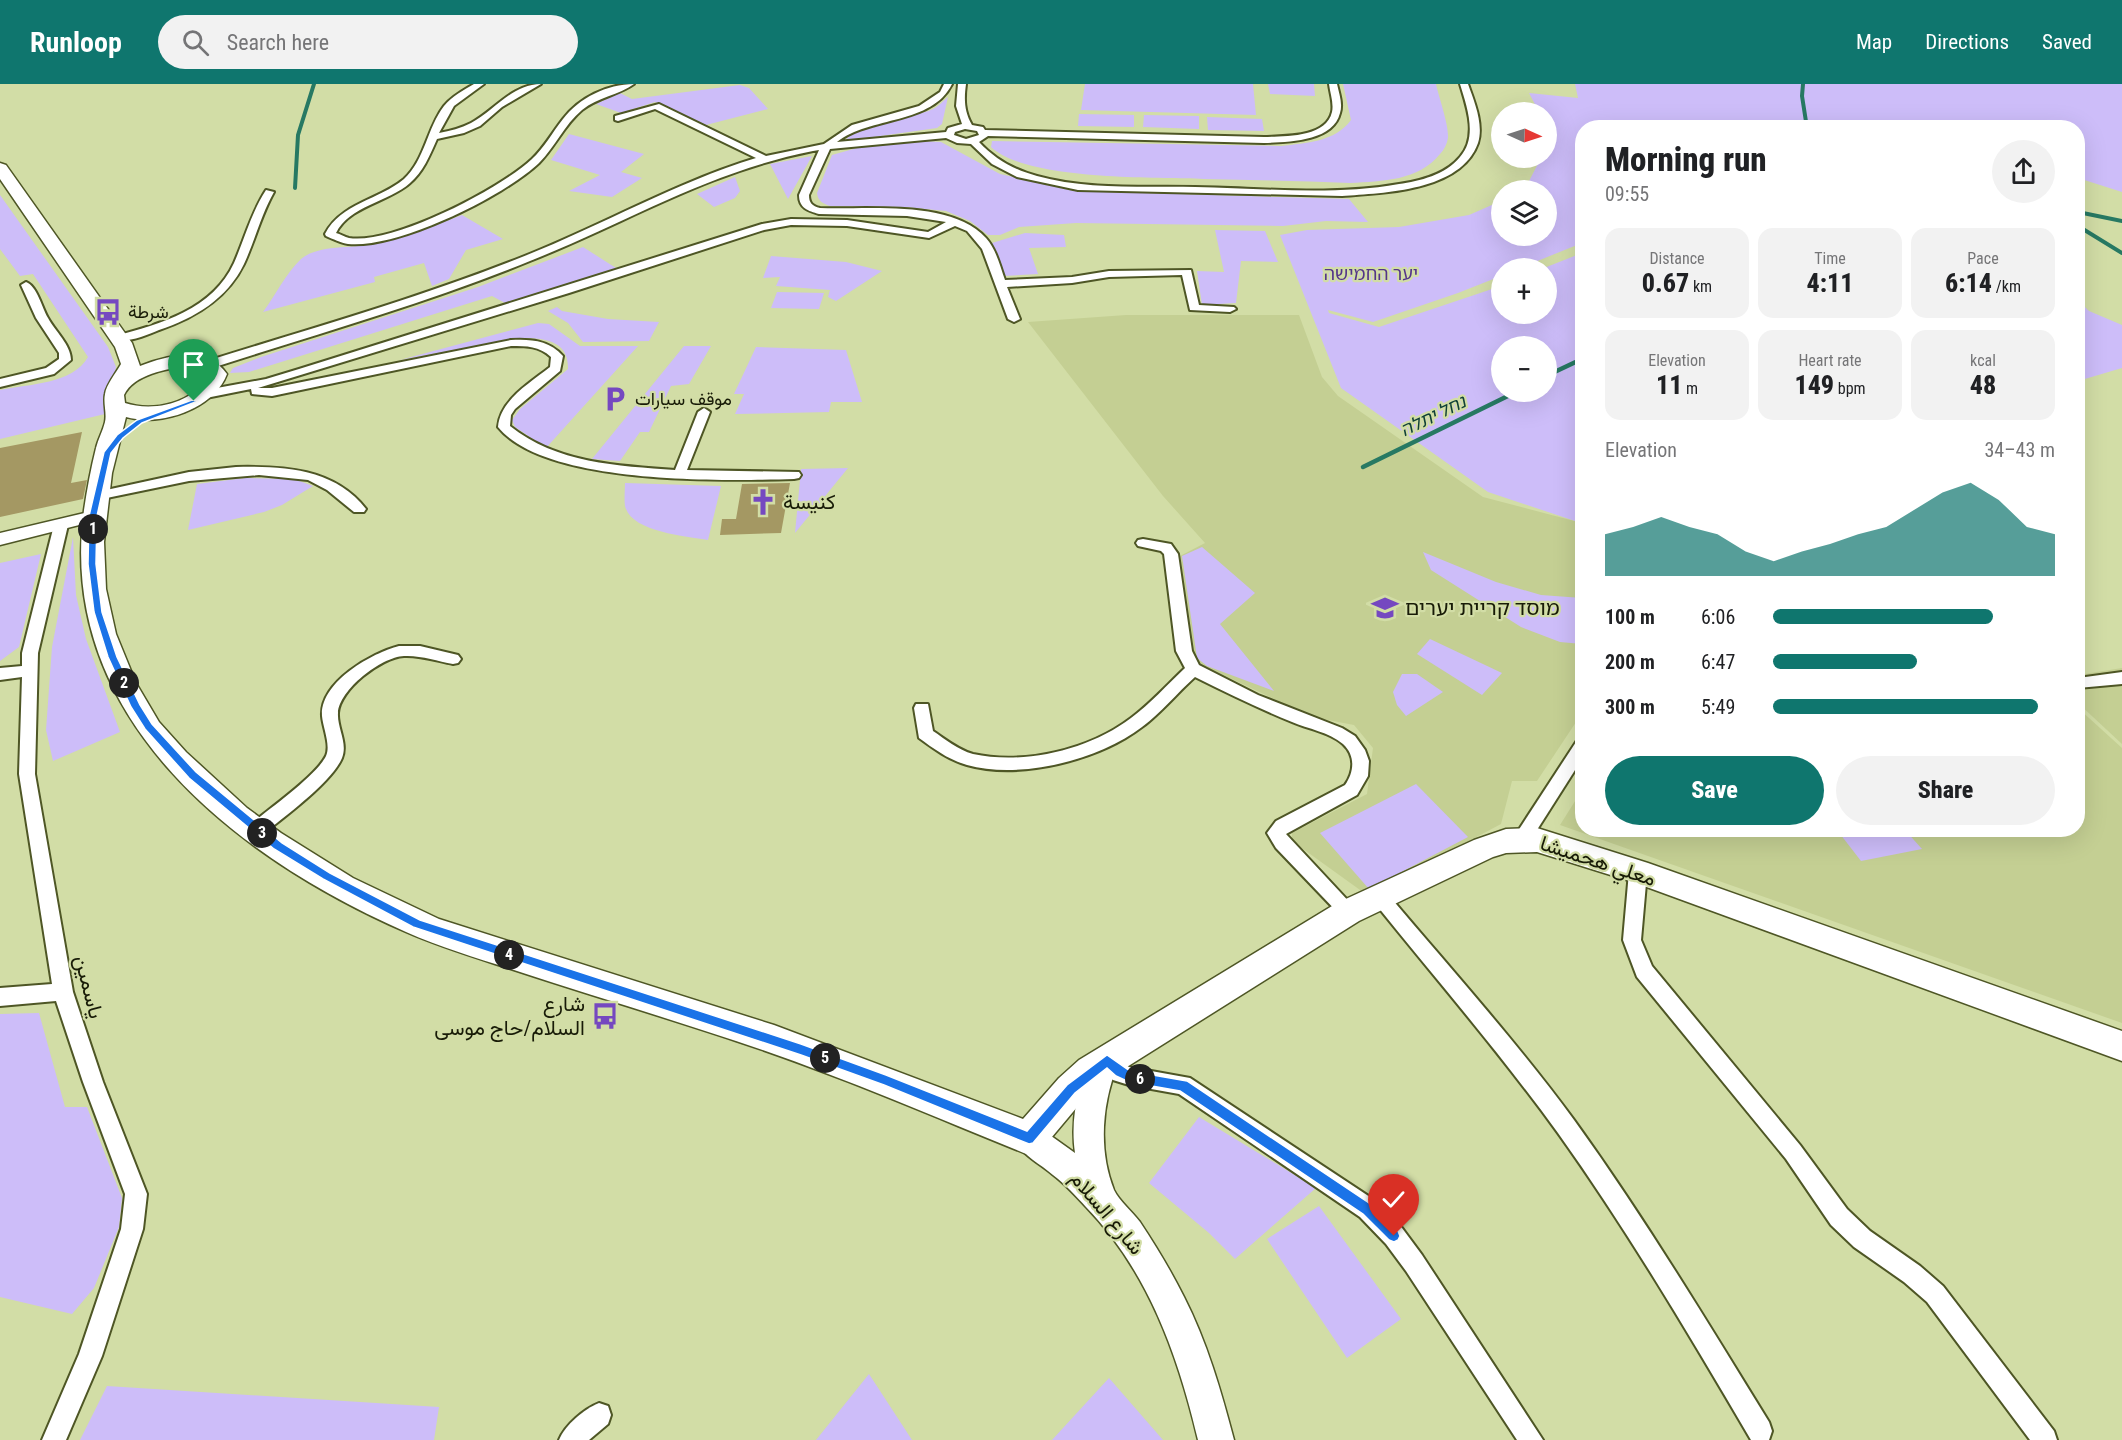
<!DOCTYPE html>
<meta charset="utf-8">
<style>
:root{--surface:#fff;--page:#f2f2f2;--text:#202124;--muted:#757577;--accent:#0f766e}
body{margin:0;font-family:"Roboto Condensed",Vazirmatn,"Noto Sans Hebrew",sans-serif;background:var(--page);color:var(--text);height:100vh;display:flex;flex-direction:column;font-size:22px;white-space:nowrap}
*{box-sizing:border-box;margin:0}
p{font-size:20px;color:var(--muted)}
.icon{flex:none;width:33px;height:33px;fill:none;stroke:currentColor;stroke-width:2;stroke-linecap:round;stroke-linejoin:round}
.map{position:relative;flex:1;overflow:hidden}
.details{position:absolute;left:1575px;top:36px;width:510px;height:717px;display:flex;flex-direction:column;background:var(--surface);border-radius:24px;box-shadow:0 6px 24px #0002}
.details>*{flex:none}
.needle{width:39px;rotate:93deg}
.tools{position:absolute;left:1491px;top:18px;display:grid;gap:12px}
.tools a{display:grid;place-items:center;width:66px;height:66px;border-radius:50%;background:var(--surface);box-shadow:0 6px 24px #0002;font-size:30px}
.pin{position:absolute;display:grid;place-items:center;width:51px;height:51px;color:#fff;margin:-62px -26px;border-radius:50% 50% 50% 0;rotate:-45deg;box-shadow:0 0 6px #0007}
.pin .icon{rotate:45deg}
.km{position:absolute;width:30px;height:30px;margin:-15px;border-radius:50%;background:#222;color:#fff;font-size:16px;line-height:30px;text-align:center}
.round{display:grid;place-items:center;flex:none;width:63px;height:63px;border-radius:32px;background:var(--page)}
.overview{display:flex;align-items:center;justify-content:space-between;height:102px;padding:0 30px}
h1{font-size:33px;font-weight:800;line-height:45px}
.metrics{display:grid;grid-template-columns:repeat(3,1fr);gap:9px;height:102px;padding:6px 30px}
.metrics div{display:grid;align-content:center;border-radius:15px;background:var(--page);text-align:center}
.metrics b{font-size:26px;font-weight:800}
.metrics small{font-size:16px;font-weight:400}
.metrics p{font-size:16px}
.chart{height:168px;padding:12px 30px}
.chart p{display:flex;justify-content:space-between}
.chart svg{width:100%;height:108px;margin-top:6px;fill:var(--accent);opacity:.7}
.cta{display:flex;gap:12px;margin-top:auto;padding:12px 30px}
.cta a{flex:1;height:69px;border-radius:36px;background:var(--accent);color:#fff;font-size:24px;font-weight:800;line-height:69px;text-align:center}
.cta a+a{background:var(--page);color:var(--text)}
ul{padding:0 30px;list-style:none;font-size:20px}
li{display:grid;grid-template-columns:96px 72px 1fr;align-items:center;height:45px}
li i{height:15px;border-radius:8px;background:var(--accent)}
header{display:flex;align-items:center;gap:36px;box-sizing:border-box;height:84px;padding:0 30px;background:var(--accent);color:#fff}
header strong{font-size:28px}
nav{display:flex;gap:33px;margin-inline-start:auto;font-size:21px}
.search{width:420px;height:54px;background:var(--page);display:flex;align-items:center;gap:15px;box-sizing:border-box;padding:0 21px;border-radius:33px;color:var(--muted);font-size:22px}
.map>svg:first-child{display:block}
.built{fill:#c4cf93}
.green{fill:#cdbdf9;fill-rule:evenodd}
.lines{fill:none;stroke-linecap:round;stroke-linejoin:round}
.stream-far1{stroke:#277963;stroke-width:4}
.stream{stroke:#277963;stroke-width:4.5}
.building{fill:#a49863}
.minor-casing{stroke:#4e5625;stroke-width:4}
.tertiary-casing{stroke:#4e5625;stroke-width:3}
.secondary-casing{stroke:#4e5625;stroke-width:3}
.primary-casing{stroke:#4e5625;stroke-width:3}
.minor{fill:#fff;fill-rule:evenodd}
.tertiary{fill:#fff;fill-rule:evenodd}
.secondary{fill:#fff;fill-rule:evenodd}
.primary{fill:#fff;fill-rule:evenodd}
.route{fill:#1a73e8;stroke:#fff;stroke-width:1.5}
.labels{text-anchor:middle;stroke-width:4.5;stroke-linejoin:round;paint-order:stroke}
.far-park-label{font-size:18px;fill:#533489;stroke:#d2dda6}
.far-poi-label{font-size:18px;fill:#181b07;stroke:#d2dda6;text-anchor:start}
.far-water-label{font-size:18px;font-style:italic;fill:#104137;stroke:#d2dda6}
.poi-label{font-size:21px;fill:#181b07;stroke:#d2dda6;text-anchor:start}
.street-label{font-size:21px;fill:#181b07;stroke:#d2dda6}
</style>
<header>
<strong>Runloop</strong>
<div class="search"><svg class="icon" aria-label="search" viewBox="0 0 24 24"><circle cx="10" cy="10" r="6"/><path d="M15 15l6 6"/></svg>Search here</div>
<nav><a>Map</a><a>Directions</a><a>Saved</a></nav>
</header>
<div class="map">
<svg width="2122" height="1356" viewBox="0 0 2122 1356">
<rect width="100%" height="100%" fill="#d2dda6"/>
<g class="built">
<polygon points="1126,231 1299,231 1322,293 1338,312 1483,413 1582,439 1582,629 1537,697 1512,697 1501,740 1367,811 1292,757 1292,749 1367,710 1373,664 1354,641 1312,633 1194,577 1180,472 1205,459 1163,412 1028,238"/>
<polygon points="2122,584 2122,660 2078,619 2078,591"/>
<polygon points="2078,624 2122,664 2122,939 1560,741 1582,706 1582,746 2078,746"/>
</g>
<g class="green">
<polygon points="1085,0 1253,0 1256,31 1081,26"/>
<polygon points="1268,0 1314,0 1315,12 1270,10"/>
<path d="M1343,0H1436C1439,14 1449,41 1448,54C1447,60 1444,66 1440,70C1418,97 1383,97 1350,99C1302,97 1253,96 1204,95C1154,93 1027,97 991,63L992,57L1281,62C1306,59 1335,58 1351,36Z"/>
<path d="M1575,0H2122V108L2078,94V44H1582V159L1520,184H1502L1501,192L1458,209L1373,238L1328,226L1329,229L1379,243L1501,202L1502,230H1546V184H1544L1582,169V438L1575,437L1488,408L1341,304L1280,151L1307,146L1399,143L1469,131L1501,117L1502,152H1546V106H1517L1528,99L1541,74H1546V28H1539L1529,9L1578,14ZM1502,262H1546V308H1502Z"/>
<polygon points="740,1 749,4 768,25 706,41 655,18 621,29 596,20 620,9 632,15"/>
<path d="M948,13L942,40L937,44L845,57C860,34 910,36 933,25C939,22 944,16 948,13Z"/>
<polygon points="1079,30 1134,31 1134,43 1078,42"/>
<polygon points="1144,31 1199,32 1199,45 1143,43"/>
<polygon points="1207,33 1262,35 1264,47 1208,46"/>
<polygon points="569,50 644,70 621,88 642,94 612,113 569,107 600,91 551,76"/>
<path d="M922,57L941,58L1000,90L1075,107L1349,115L1368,138L1326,137L1283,142L1076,139L1019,143L1000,151H988L970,137L946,127L905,123L830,122C822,119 818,117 817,109L832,71L857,64Z"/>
<polygon points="812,72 788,115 770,80"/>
<polygon points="735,93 740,107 735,114 714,123 697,110"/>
<path d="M0,111L108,263L116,283L105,330L0,355V306C29,300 73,300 88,273L33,190L20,192L0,165Z"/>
<path d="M462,131L503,155L466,166L449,195L432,202L424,179L374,193L375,198L263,228C275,212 286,189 301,175C313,165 332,164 346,163C387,161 424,146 462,131Z"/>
<polygon points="1215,146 1265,147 1278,178 1241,177 1236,219 1202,221 1197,187 1224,188"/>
<polygon points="1025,149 1064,151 1066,163 1029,164 1038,190 1003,192 992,159"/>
<polygon points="583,163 616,184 505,219 492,212 249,288 230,289 233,284 261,273 478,203"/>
<polygon points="771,172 846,178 882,187 836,217 828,213 830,206 776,202 780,193 763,194"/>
<polygon points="777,208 824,209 819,225 771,224"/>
<polygon points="2078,216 2089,227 2122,241 2122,284 2078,297"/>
<polygon points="557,223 562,227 608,235 659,238 649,257 583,258 568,239 548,227"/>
<path d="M538,239L549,240L580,262H638L546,364L515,343L512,336L520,325L568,285C569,255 542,254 518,254L400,276Z"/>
<polygon points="684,262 711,262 689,300 671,302 649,348 640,348 620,377 592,375"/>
<polygon points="756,263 846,266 862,318 831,318 829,328 735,330 744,310 734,310"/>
<polygon points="848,384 795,449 801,385"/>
<polygon points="245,394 294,395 313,402 282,421 264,428 188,446 197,400"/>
<path d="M625,399L721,402L708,456C685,452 631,448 625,422C624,415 625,406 625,399Z"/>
<polygon points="73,453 76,511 86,555 120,648 53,677 46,646 52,563"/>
<polygon points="1202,463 1255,509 1220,540 1274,607 1207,582 1197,574 1182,472"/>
<polygon points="1423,468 1496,498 1541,511 1582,514 1582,560 1560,558 1521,543 1431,486"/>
<polygon points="41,470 19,563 0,577 0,479"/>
<polygon points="1430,555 1502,589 1482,611 1417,570"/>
<polygon points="1402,590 1417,590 1443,608 1406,632 1397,621 1393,608"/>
<polygon points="1416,700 1468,753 1369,805 1320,749"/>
<polygon points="1837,746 1905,746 1922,765 1861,777"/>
<polygon points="39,929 65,1023 87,1023 122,1114 119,1143 94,1204 72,1230 0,1213 0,930"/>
<polygon points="1199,1033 1316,1104 1235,1175 1209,1149 1149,1099"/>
<polygon points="1319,1122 1401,1235 1347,1274 1267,1155"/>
<polygon points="869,1290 912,1356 816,1356"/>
<polygon points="1109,1294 1163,1356 1052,1356"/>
<polygon points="107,1302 439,1323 434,1356 80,1356"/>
</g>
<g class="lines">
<g class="stream-far1">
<polyline points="1803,0 1802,12 1807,44"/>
<polyline points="1806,38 1821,44"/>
<polyline points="295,104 298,51 314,0"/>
<polyline points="2078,128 2122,137"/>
<polyline points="2078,142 2122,169"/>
</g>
<g class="stream">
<polyline points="1546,292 1582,275"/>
<polyline points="1363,383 1516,308"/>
</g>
</g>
<g class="building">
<polygon points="82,348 71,399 87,396 83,415 0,433 0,364"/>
<polygon points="790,399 781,449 720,451 722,435 736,435 742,400"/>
</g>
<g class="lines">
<defs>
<g id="minor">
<path d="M474,0H484L454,22L439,49C450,47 461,44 471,39C494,27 512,0 541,0L502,23L480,42L464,49L437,55C430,71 423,88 410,99C389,118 349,122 336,149C340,150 345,153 349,154C392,161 500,105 532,75C544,64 552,49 563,35C579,14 607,0 634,0C619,11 598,13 582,26C564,41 555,63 539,79C503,113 397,165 348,160C341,159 333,155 326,152L325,150C341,119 379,116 404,95C425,76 427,44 444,22C452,12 464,6 474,0Z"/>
<path d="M944,0H952C932,41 870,32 837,58L946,48L948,44L962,40L956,22L958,0H966C964,15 964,27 972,41L983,43L985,46L1264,53C1284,52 1326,54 1332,28C1334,19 1330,9 1329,0H1337C1339,9 1343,20 1340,29C1333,58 1287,58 1264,59L988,52L979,58C995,75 1014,86 1037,92C1087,106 1143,102 1195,103C1262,104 1332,112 1399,100C1420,97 1445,91 1460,73C1478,53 1467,23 1460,0H1468C1474,17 1484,40 1478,59C1461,107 1384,109 1342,112L1078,106L1017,93L992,80L971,60L957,59L946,54L830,65L809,111C809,119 812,122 820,124C867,126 951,115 986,154C996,165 1000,182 1005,196L1072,193L1109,187L1191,186L1199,221L1234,223L1236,225L1230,228L1190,226L1182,191L1109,193L1072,199L1007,203L1020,235L1014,238L1008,235L982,165L967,147L955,142L929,154L847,142L791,141L764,146L569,209L258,304H272L511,256C530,255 549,256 563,272L560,287L515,325L511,331L510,342C556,379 618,382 675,386L698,328L704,324L710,328L687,386L799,388L801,391L799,394L794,395C723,397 545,401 498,343C500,316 530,299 550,283L551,273C539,262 527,262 511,262L272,312L252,310L251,305L206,314L200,310L206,306L266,295L299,285L762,140L791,135L847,136L928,148L946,138L907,132L819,130C808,127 799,124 799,111L819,66L813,67C707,88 628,138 530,177C427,219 320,249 215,283L211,284L205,280L207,277C312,244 419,214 522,173C601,142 674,99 756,74L655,25L618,37L615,36V32L659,20L766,72L824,60L852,41L919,22L940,8ZM965,45L977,47L979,51L966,55L954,51L955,48Z"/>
<path d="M266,106L274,108C261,131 255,156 244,180C227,215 195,234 159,246C147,251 128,259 115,256V252C161,240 213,225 234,179C245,154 251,129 266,106Z"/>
<path d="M26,198C37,202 42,224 48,234C55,247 71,261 71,276L54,290L0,303V295L46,284L59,275V269L36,234L21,201Z"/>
<path d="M236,383C283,382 334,384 366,425L364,428H354L327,406L308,396L259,391L189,397L97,416L90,412L97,408L189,388Z"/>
<polygon points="61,437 68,441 38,569 35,690 73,908 103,998 147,1110 143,1145 102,1272 66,1356 42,1356 79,1270 121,1145 125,1110 83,998 56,917 0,922 0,904 52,900 19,690 22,593 0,596 0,584 22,582 22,569 54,441"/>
<path d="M1143,455L1171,460L1178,470L1192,567L1199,581L1258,611L1342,644L1355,652L1365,666L1369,677L1368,692L1357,711L1286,750L1354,823L1357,828L1354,833L1348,836L1342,833L1276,764L1267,749L1276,737L1345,701C1354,688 1356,672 1343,660C1329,648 1308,645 1292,638C1258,624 1227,609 1195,593C1177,609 1161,629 1142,643C1099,676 1020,696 967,681C949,676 934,665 919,654L914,624L916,620H928L933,647C945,655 958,666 973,670C1024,681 1089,666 1131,634C1150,620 1167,601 1185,584L1176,567L1164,470L1161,467L1138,462L1136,459L1138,456Z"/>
<path d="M399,562H420L458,571L461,575L458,579L453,580C437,577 420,571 404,572C381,573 339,606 338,629C337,644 348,659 342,674C332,698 284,733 263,750L257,752L251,750L248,745L251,740C269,725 316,692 326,672C331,661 323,644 322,632C320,598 372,569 399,562Z"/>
<polygon points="2122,588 2122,600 2078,604 2078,594"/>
<polygon points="1582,656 1582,675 1528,760 1522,762 1516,760 1513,755 1516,750 1576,658"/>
<polygon points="1638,781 1644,783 1647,788 1641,856 1652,882 1800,1061 1847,1125 1870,1147 1920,1182 1943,1202 2054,1347 2057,1356 2030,1356 1927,1218 1904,1198 1854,1163 1831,1141 1786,1075 1637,893 1623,856 1629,788 1632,783"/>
<path d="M1380,805L1386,808C1449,883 1516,957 1574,1036C1644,1133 1706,1236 1769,1338L1772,1347L1769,1356H1751C1690,1252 1628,1147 1558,1049C1500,969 1436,895 1374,818L1371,813L1374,808Z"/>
<polygon points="1107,968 1129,983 1190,994 1376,1117 1402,1144 1422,1171 1543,1356 1517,1356 1406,1187 1386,1160 1360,1133 1179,1010 1129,1001 1113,996 1100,984 1097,977 1100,970"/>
<path d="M599,1319L608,1322L611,1331L608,1340L589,1356H559C565,1341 584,1325 599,1319Z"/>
</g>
<polygon id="tertiary" points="93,427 99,428 102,432 99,436 0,461 0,449"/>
<path id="secondary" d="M1103,966L1113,970L1118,980C1102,1019 1098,1066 1114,1106C1119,1117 1132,1127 1140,1138C1156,1162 1171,1187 1184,1213C1207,1258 1221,1307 1234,1356H1198C1178,1271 1148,1187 1086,1123C1076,1112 1065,1100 1053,1091C1039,1079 1021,1071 1014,1054L1018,1044L1029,1039L1040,1044L1075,1069C1070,1033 1078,1003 1093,970Z"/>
<path id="primary" d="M0,79L6,81L132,259L140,282C168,271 207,261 227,290C214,325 161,343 126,333L112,389L104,458L106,505L116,550L136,599L159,638L186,668L247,724L281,749L353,794L439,835L774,941L1023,1035L1059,994L1079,976L1337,819L1474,756L1506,745L1537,744L1648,779L2122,947V977L1633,798L1537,768L1506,769L1493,773L1359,837L1103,998L1083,1016L1041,1066L1029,1071C932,1032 836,990 736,957C664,933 590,911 517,887C480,875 442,864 406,848C235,773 56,634 84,426C87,405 91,384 96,364C98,355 103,347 105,338C107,329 103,319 105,310C106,301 116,289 121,280L115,263L0,95ZM188,282L203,285L207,290C196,320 152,328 125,319L124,311C134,290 167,285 188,282Z"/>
</defs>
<use href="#minor" class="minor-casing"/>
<use href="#tertiary" class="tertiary-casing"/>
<use href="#secondary" class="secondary-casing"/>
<use href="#primary" class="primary-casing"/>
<use href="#minor" class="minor"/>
<use href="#tertiary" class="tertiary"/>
<use href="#secondary" class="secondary"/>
<use href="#primary" class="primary"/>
</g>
<polygon class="route" points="192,316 198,317 142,339 123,354 111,369 97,432 96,480 102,528 117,573 140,621 152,640 196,688 282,759 330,789 420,836 801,960 886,991 1027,1047 1067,1001 1107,971 1130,987 1187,997 1372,1121 1398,1147 1400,1152 1398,1156 1394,1158 1389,1156 1363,1130 1180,1007 1129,998 1116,992 1107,984 1075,1009 1033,1059 1029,1060 884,1001 801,971 413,843 323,795 274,765 189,694 145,645 131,623 108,573 94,528 88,480 89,432 104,368 117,351 137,336"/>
<defs>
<symbol id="bus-bare" viewBox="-9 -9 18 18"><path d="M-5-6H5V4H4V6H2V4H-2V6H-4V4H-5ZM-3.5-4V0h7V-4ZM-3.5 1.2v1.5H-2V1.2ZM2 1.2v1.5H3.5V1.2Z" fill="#7548c0" stroke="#d2dda6" stroke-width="2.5" paint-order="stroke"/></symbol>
<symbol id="parking-bare" viewBox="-9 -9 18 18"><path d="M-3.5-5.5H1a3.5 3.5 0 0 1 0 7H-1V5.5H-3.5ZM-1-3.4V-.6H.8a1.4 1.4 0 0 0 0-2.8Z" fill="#7548c0" stroke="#d2dda6" stroke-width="2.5" paint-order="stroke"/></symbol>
<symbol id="church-bare" viewBox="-9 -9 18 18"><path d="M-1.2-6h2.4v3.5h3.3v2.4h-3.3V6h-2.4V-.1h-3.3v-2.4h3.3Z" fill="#7548c0" stroke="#d2dda6" stroke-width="2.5" paint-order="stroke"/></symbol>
<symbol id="school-bare" viewBox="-9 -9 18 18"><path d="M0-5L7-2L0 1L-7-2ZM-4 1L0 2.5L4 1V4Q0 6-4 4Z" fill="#7548c0" stroke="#d2dda6" stroke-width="2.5" paint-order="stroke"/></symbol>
</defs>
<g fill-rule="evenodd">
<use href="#bus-bare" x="89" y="209" width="38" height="38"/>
<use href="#parking-bare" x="596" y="296" width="38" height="38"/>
<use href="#church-bare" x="744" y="399" width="38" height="38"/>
<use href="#school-bare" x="1366" y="505" width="38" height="38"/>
<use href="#bus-bare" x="586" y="913" width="38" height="38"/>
</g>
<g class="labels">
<g class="far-park-label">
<text x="1371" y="196">יער החמישה</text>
</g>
<g class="far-poi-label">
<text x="128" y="234">شرطة</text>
<text x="635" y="321">موقف سيارات</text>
</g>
<g class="far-water-label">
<text transform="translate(1433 332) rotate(-26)" y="6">נחל יתלה</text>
</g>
<g class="poi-label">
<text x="783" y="425">كنيسة</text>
<text x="1405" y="531">מוסד קריית יערים</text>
<text x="585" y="927" text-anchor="end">شارع<tspan x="585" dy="24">السلام/حاج موسى</tspan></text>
</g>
<g class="street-label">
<text transform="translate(1598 777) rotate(18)" y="7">معلي هحميشا</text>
<text transform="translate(89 903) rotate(76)" y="7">ياسمين</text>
<text transform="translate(1107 1129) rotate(50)" y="7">شارع السلام</text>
</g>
</g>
</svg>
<div class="tools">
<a><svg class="needle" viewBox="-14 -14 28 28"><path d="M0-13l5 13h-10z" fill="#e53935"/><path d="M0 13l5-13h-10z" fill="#757577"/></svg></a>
<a><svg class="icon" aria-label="layers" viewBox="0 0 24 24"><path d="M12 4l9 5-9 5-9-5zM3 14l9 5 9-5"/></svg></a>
<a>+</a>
<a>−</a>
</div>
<div class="pin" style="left:194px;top:317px;background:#1e9e55"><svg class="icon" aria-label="arrive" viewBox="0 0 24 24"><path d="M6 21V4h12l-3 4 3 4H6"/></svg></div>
<div class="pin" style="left:1394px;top:1152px;background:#d93025"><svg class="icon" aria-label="check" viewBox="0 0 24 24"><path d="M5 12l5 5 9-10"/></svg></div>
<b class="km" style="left:93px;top:445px">1</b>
<b class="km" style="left:124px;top:599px">2</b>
<b class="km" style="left:262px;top:749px">3</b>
<b class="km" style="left:509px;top:871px">4</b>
<b class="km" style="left:825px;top:974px">5</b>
<b class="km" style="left:1140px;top:995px">6</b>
<section class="details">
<div class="overview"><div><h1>Morning run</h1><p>09:55</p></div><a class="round"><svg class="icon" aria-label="share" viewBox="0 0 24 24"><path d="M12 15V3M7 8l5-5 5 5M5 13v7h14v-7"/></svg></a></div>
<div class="metrics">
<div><p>Distance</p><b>0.67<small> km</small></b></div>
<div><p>Time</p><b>4:11</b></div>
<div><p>Pace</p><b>6:14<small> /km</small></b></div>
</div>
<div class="metrics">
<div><p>Elevation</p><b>11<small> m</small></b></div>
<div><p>Heart rate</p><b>149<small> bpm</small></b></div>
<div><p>kcal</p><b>48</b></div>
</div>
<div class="chart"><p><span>Elevation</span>34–43 m</p>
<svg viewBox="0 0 160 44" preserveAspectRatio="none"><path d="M0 44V27L10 24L20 20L30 24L40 27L50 34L60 38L70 34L80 31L90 27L100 24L110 17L120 10L130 6L140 13L150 24L160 27V44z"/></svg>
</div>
<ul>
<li><b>100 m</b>6:06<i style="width:78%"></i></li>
<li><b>200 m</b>6:47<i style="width:51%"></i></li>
<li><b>300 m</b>5:49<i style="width:94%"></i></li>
</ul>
<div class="cta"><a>Save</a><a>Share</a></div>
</section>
</div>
